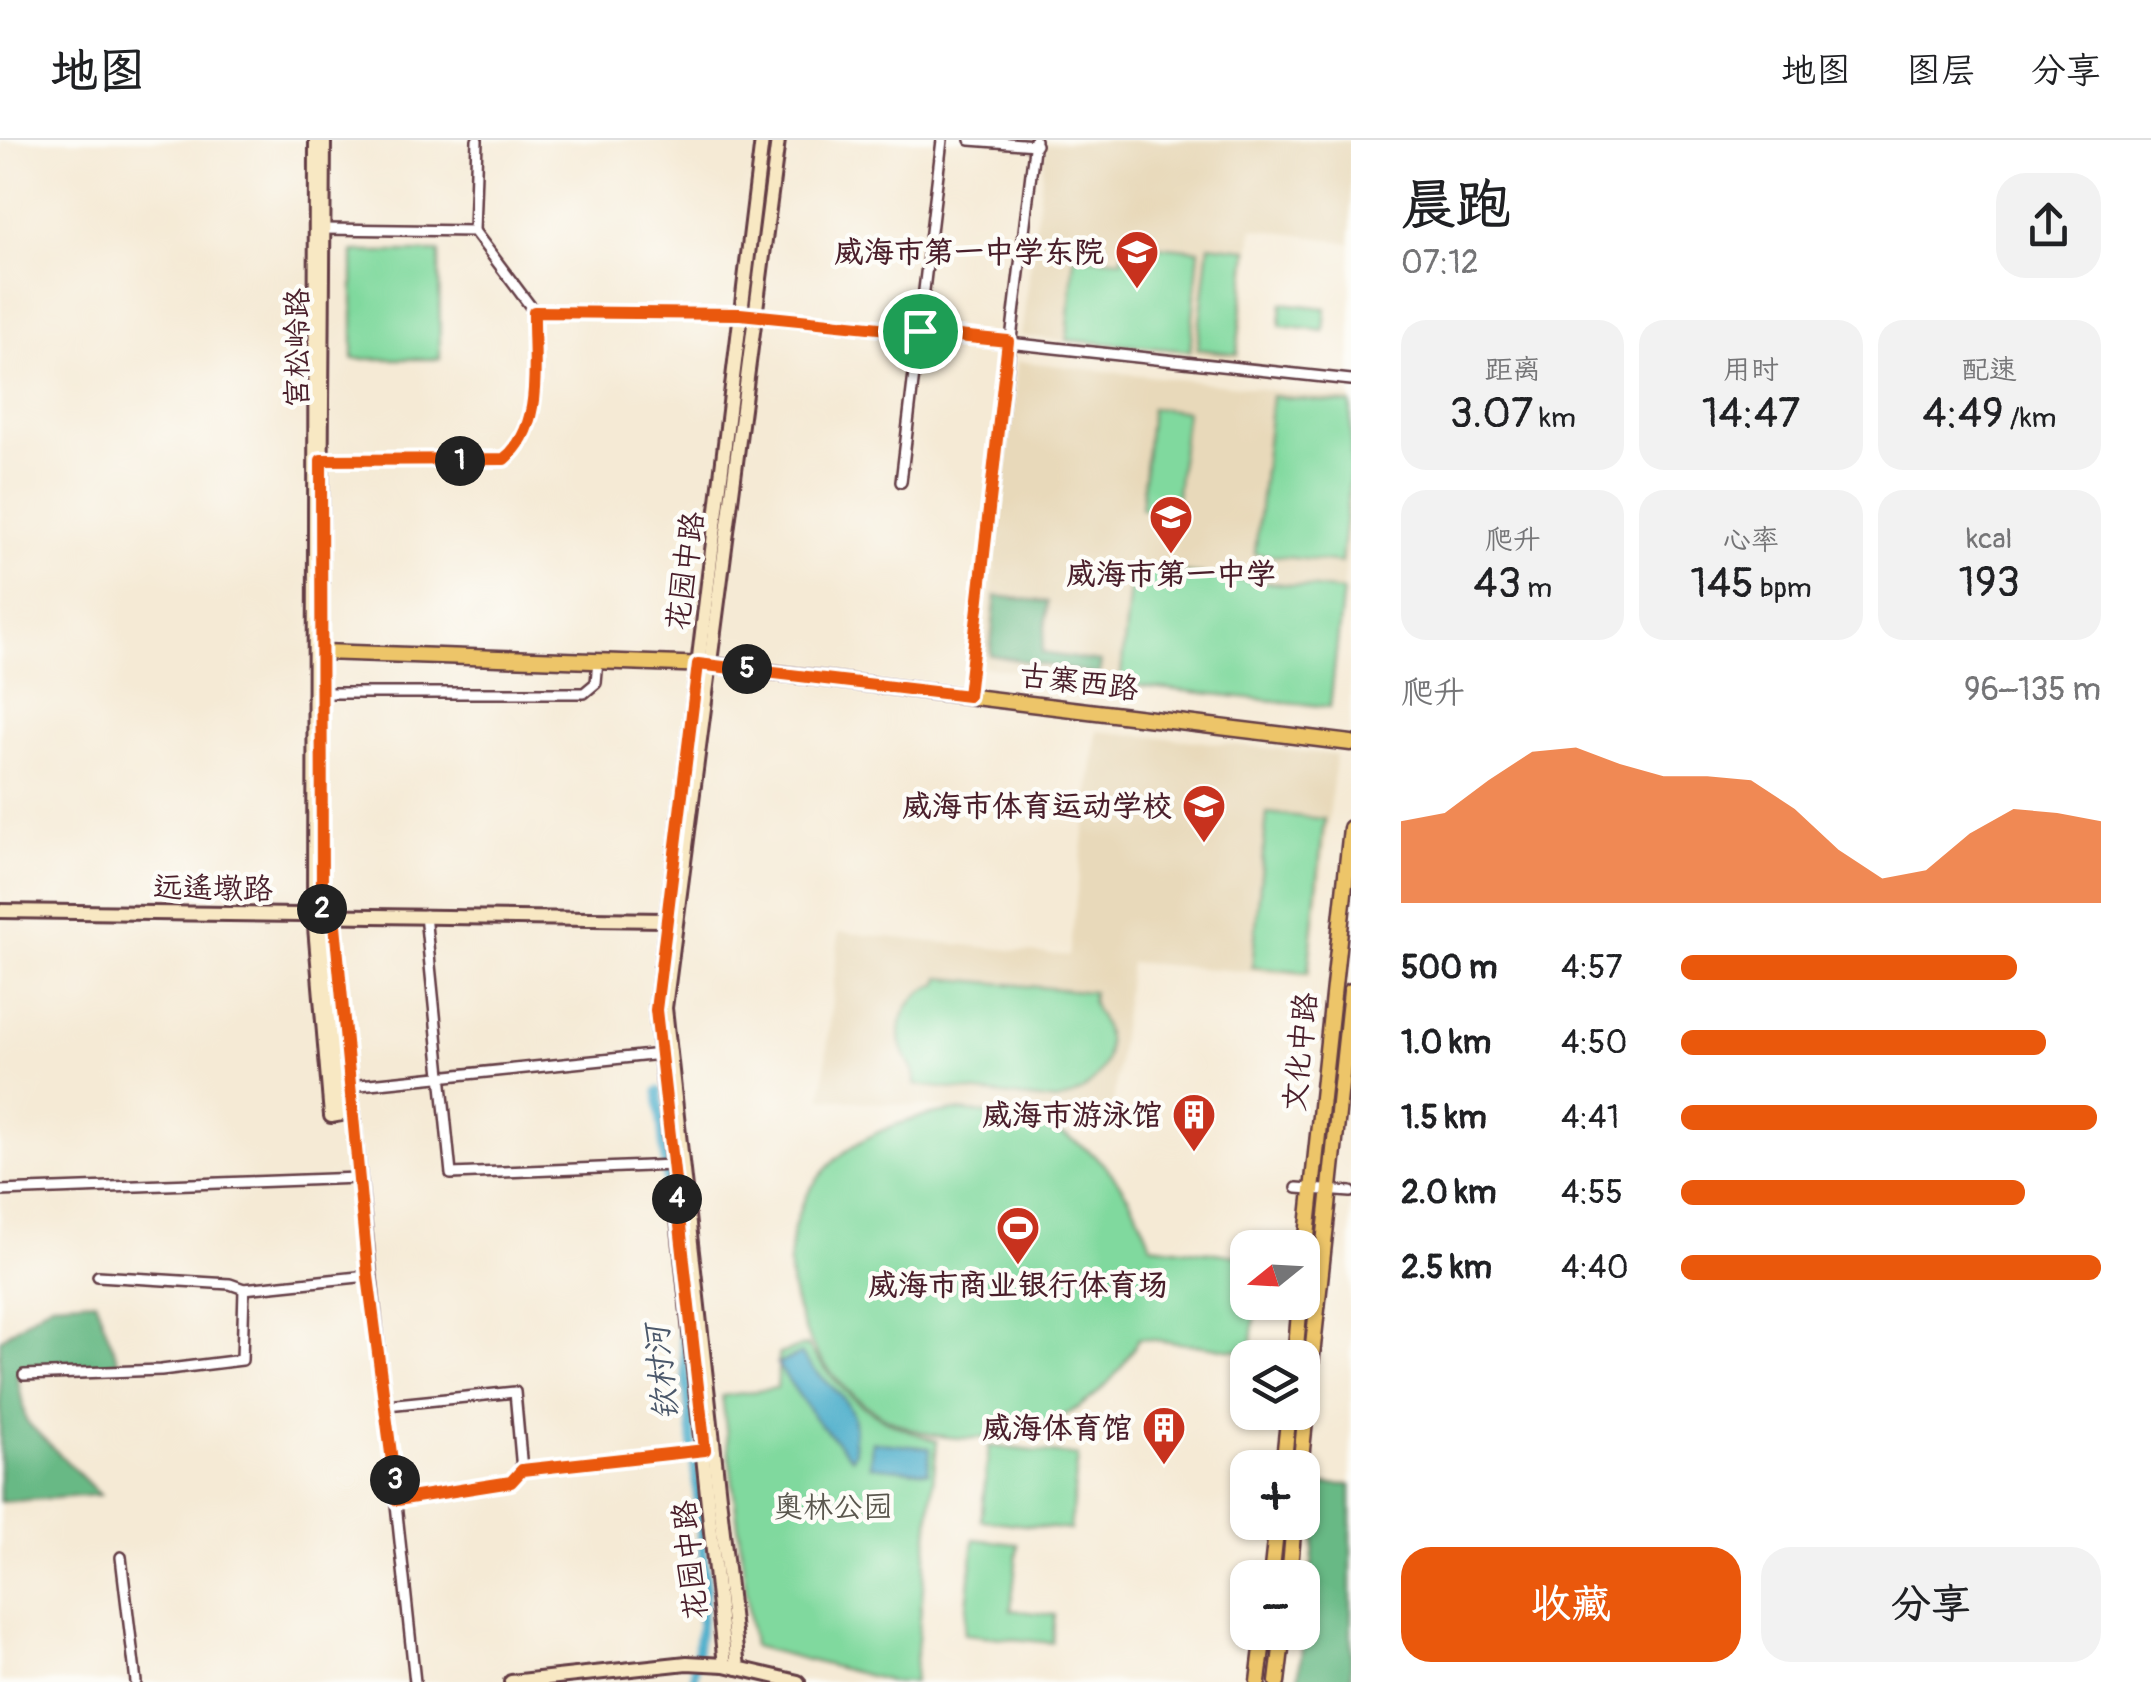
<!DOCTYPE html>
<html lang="zh">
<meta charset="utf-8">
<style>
:root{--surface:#fff;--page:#f2f2f2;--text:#202124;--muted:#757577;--line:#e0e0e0;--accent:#ea580c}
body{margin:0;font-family:Pangolin,"LXGW WenKai TC",sans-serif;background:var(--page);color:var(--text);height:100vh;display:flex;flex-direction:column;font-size:38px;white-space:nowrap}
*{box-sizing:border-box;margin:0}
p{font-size:32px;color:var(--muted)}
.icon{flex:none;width:55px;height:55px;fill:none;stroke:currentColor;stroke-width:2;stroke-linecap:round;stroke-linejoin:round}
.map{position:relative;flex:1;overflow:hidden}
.side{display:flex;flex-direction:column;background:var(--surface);width:800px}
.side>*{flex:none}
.needle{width:65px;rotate:252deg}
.tools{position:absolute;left:1230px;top:1090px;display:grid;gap:20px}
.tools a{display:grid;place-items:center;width:90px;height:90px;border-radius:20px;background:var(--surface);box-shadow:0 2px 8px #0004;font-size:50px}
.pin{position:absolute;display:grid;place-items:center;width:85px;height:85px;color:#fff;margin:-42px;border:5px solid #fff;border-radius:50%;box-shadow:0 2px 10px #0007}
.km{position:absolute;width:50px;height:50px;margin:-25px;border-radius:50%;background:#222;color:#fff;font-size:28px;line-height:50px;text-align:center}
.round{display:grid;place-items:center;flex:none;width:105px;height:105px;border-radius:30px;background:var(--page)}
.headline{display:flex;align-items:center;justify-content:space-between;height:170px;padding:0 50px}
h1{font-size:55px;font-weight:600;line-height:75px}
.stats{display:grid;grid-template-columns:repeat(3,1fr);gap:15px;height:170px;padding:10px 50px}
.stats div{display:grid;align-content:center;border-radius:25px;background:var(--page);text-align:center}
.stats b{font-size:42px;font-weight:600}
.stats small{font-size:28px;font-weight:400}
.stats p{font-size:28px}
.chart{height:280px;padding:20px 50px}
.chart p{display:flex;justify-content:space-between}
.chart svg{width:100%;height:180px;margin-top:10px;fill:var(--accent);opacity:.7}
.action{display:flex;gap:20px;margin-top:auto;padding:20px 50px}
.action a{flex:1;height:115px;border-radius:30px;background:var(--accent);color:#fff;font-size:40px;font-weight:600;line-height:115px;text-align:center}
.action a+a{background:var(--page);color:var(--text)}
ul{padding:0 50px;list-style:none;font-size:32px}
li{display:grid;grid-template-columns:160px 120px 1fr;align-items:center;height:75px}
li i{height:25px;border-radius:12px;background:var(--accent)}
header{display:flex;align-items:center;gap:60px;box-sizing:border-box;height:140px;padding:0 50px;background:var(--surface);border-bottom:2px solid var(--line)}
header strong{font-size:48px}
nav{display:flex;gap:55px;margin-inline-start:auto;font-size:35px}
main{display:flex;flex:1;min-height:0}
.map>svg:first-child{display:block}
.built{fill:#e8d9ba}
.green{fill:#80d99e;stroke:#657c64;stroke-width:2.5}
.forest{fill:#68b985;stroke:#596c58;stroke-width:2.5}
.water{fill:#4caecb;stroke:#4b667b;stroke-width:2.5}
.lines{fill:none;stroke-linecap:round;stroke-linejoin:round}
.canal{stroke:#4caecb;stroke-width:9}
.street-casing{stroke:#643d44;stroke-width:14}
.secondary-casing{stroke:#643d44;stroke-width:18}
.primary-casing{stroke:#643d44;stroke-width:19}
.street{stroke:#fff;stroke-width:9}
.secondary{stroke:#f8e8c3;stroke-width:12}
.primary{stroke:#edc569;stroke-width:14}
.route-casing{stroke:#fff;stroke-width:20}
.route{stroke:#ea580c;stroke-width:12}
.labels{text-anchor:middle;stroke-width:9;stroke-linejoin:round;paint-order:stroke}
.poi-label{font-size:30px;font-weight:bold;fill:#4a1f2b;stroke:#fdfcf7;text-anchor:end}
.street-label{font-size:30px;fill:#4a1f2b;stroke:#fdfcf7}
.park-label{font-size:30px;fill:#5a574e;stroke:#fdfcf7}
.water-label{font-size:32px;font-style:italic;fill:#4b586b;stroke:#fdfcf7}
</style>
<header>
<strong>地图</strong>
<nav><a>地图</a><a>图层</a><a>分享</a></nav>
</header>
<main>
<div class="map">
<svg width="1351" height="1542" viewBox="0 0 1351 1542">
<rect width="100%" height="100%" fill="#fdfcf7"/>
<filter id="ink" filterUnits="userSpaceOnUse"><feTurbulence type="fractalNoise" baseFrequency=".01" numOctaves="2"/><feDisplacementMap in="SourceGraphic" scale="20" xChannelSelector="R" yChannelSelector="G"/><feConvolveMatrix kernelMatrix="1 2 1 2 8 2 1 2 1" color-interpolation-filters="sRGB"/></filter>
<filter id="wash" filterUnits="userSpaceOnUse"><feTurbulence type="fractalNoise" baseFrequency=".0048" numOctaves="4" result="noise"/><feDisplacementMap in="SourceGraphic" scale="40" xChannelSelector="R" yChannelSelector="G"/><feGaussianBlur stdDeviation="2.25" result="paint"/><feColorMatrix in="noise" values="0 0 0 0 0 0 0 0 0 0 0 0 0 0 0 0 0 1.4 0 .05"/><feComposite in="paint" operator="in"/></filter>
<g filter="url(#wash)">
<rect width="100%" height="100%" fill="#f5ead5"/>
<g class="built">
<polygon points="1109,0 1351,0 1351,103 1253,88 1239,219 1021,196 1046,4"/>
<polygon points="1017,221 1351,259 1351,380 1330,567 983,527"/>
<polygon points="1097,591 1336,615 1310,837 1130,822 1111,983 822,958 839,792 1069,816"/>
</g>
<g class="green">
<polygon points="1124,103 1199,110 1190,211 1067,200 1074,116 1122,120"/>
<polygon points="1209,105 1248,109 1237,214 1197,209"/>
<polygon points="353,112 439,112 440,219 353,219"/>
<polygon points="1282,163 1326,168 1324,191 1280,186"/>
<polygon points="1272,256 1351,264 1351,327 1341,423 1255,414"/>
<polygon points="1151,268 1186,271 1175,373 1141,369"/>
<polygon points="1132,427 1343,451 1330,567 1120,544"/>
<polygon points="1267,673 1324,679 1308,833 1252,827"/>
<path d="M940,838L1093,852C1090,868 1099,872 1104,887C1118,924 1090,955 1055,961L915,945C916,931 910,927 905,915C891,884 909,853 939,844Z"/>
<path d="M955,971C1057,977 1115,1006 1151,1105L1247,1117L1248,1162L1256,1163L1251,1212L1139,1198C1114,1247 1079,1275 1026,1290C798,1356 667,1009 955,971Z"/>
<path d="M807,1205C851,1263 868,1277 937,1301L914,1542H893L753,1506L722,1256L777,1248L779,1214Z"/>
<polygon points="989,1306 1078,1316 1070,1390 981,1380"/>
<polygon points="974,1399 1018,1404 1011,1470 1055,1475 1052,1503 964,1494"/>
</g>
<g class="forest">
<polygon points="996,456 1048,462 1042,513 1101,522 1099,535 990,515"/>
<polygon points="95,1160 119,1223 17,1235 26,1281 100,1355 0,1362 0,1199 51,1163"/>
<polygon points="1325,1344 1351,1345 1351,1542 1298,1542 1320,1353"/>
</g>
<g class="water">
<path d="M801,1214C820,1243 860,1258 854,1295C853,1306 858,1308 852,1318L817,1281L777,1224Z"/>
<polygon points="872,1302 930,1308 928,1332 870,1326"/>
</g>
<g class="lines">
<polyline class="canal" points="658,951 706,1444 693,1542"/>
</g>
</g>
<g filter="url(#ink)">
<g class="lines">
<defs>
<g id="street">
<polyline points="970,0 1036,5"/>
<polyline points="323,89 474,91 534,171 740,174 1351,240"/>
<polyline points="474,91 477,0"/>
<path d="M321,320L504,319C545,288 533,218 534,171"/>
<polyline points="901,342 942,0"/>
<polyline points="322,553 584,553 596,543 598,520"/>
<polyline points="968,556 1035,0"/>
<polyline points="333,774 415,1542"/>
<polyline points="425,775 451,1034 673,1025"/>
<polyline points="350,946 661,914"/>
<polyline points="1297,1048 1351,1052"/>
<polyline points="0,1051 358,1038"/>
<polyline points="98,1136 230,1144 244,1149 368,1136"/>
<polyline points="24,1235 161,1230 242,1220 244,1149"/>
<polyline points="387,1265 515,1252 522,1330"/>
<polyline points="397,1360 511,1342 522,1330 705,1311"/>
<polyline points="121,1417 136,1542"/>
</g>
<g id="secondary">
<polyline points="316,0 314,775 331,976 342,974 322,776 319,655 324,0"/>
<polyline points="0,771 665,780"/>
<polyline points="725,1525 656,870 762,0"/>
<polyline points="738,1528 665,868 778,0"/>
<polyline points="511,1542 687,1523 725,1525 798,1542"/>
</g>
<g id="primary">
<polyline points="322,512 711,525 1351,603"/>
<polyline points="1302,1143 1351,688"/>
<polyline points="1295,1218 1300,1162"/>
<polyline points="1283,1328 1289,1272"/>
<polyline points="1300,1328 1351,851"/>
<polyline points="1271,1438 1277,1382"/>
<polyline points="1289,1438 1294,1382"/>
<polyline points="1258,1542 1264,1492"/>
<polyline points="1277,1542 1283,1492"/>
</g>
</defs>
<use href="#street" class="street-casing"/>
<use href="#secondary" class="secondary-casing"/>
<use href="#primary" class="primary-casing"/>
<use href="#street" class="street"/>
<use href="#secondary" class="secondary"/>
<use href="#primary" class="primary"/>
</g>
</g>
<g class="lines" filter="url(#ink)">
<defs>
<path id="route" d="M534,172L740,174L1008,201L968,556L698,524L656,870L705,1310L522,1330L511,1342L397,1360L368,1136L334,774L322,776L321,320L504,319C545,287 533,219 534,172Z"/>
</defs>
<use href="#route" class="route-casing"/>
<use href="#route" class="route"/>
</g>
<defs>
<symbol id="school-pin" viewBox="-11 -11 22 30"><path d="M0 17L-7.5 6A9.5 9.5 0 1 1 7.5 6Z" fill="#c8321e" stroke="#fdfcf7"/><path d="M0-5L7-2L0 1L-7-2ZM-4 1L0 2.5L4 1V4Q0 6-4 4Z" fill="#fff"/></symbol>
<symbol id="university-pin" viewBox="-11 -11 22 30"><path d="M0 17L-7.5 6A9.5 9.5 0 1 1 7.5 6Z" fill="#c8321e" stroke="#fdfcf7"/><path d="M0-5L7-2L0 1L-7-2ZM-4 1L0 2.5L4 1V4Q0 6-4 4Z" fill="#fff"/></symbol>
<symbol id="building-pin" viewBox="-11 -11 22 30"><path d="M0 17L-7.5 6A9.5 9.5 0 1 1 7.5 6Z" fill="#c8321e" stroke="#fdfcf7"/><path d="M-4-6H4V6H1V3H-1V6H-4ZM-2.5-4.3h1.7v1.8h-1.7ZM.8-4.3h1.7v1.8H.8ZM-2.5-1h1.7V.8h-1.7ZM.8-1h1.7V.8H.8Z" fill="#fff"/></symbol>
<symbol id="stadium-pin" viewBox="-11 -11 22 30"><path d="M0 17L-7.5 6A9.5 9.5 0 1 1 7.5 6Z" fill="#c8321e" stroke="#fdfcf7"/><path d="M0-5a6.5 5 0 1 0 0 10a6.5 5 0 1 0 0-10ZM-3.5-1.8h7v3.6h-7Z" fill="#fff"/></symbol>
</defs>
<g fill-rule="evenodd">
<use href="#school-pin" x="1112" y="87" width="50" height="68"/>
<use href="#school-pin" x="1146" y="352" width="50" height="68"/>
<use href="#university-pin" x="1179" y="641" width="50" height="68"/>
<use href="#building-pin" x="1169" y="950" width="50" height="68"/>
<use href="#stadium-pin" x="993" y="1063" width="50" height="68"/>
<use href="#building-pin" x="1139" y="1263" width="50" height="68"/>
</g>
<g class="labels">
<g class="poi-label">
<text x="1104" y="122">威海市第一中学东院</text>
<text x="1171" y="444" text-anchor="middle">威海市第一中学</text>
<text x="1172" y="676">威海市体育运动学校</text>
<text x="1162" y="985">威海市游泳馆</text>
<text x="1018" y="1155" text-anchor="middle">威海市商业银行体育场</text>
<text x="1132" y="1298">威海体育馆</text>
</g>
<g class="street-label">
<text transform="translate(297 208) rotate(-90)" y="10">宫松岭路</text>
<text transform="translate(685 431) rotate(-82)" y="10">花园中路</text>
<text transform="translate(1079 542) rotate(7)" y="10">古寨西路</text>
<text transform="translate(213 748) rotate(1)" y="10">远遥墩路</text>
<text transform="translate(1300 912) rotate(-84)" y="10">文化中路</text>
<text transform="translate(690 1420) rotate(-96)" y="10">花园中路</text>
</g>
<g class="park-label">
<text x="833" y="1377">奥林公园</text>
</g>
<g class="water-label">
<text transform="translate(661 1233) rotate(-96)" y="11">钦村河</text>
</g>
</g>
</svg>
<div class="tools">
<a><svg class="needle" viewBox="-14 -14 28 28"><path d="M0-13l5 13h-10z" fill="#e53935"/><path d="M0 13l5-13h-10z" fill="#757577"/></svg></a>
<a><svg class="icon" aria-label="layers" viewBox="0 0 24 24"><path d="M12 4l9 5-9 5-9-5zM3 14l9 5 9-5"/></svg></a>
<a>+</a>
<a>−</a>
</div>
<div class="pin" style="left:920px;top:191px;background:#1e9e55"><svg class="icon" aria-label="arrive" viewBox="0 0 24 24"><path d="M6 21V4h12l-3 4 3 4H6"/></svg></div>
<b class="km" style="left:460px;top:321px">1</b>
<b class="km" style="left:322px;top:769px">2</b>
<b class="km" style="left:395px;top:1340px">3</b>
<b class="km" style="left:677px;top:1059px">4</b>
<b class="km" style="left:747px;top:529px">5</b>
</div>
<section class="side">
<div class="headline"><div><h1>晨跑</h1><p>07:12</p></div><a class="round"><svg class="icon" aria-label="share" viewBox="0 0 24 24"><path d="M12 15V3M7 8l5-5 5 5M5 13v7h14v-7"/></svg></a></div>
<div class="stats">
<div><p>距离</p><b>3.07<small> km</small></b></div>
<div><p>用时</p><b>14:47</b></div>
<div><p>配速</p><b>4:49<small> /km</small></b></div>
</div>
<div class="stats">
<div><p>爬升</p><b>43<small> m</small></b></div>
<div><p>心率</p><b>145<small> bpm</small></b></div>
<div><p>kcal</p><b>193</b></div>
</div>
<div class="chart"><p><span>爬升</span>96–135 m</p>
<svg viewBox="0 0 160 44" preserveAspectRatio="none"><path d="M0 44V24L10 22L20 14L30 7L40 6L50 10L60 13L70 13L80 14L90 21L100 31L110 38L120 36L130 27L140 21L150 22L160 24V44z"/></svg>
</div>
<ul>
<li><b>500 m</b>4:57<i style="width:80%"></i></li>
<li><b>1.0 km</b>4:50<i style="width:87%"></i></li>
<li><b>1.5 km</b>4:41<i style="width:99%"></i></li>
<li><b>2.0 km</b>4:55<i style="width:82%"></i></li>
<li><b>2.5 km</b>4:40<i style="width:100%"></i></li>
</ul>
<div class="action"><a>收藏</a><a>分享</a></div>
</section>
</main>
